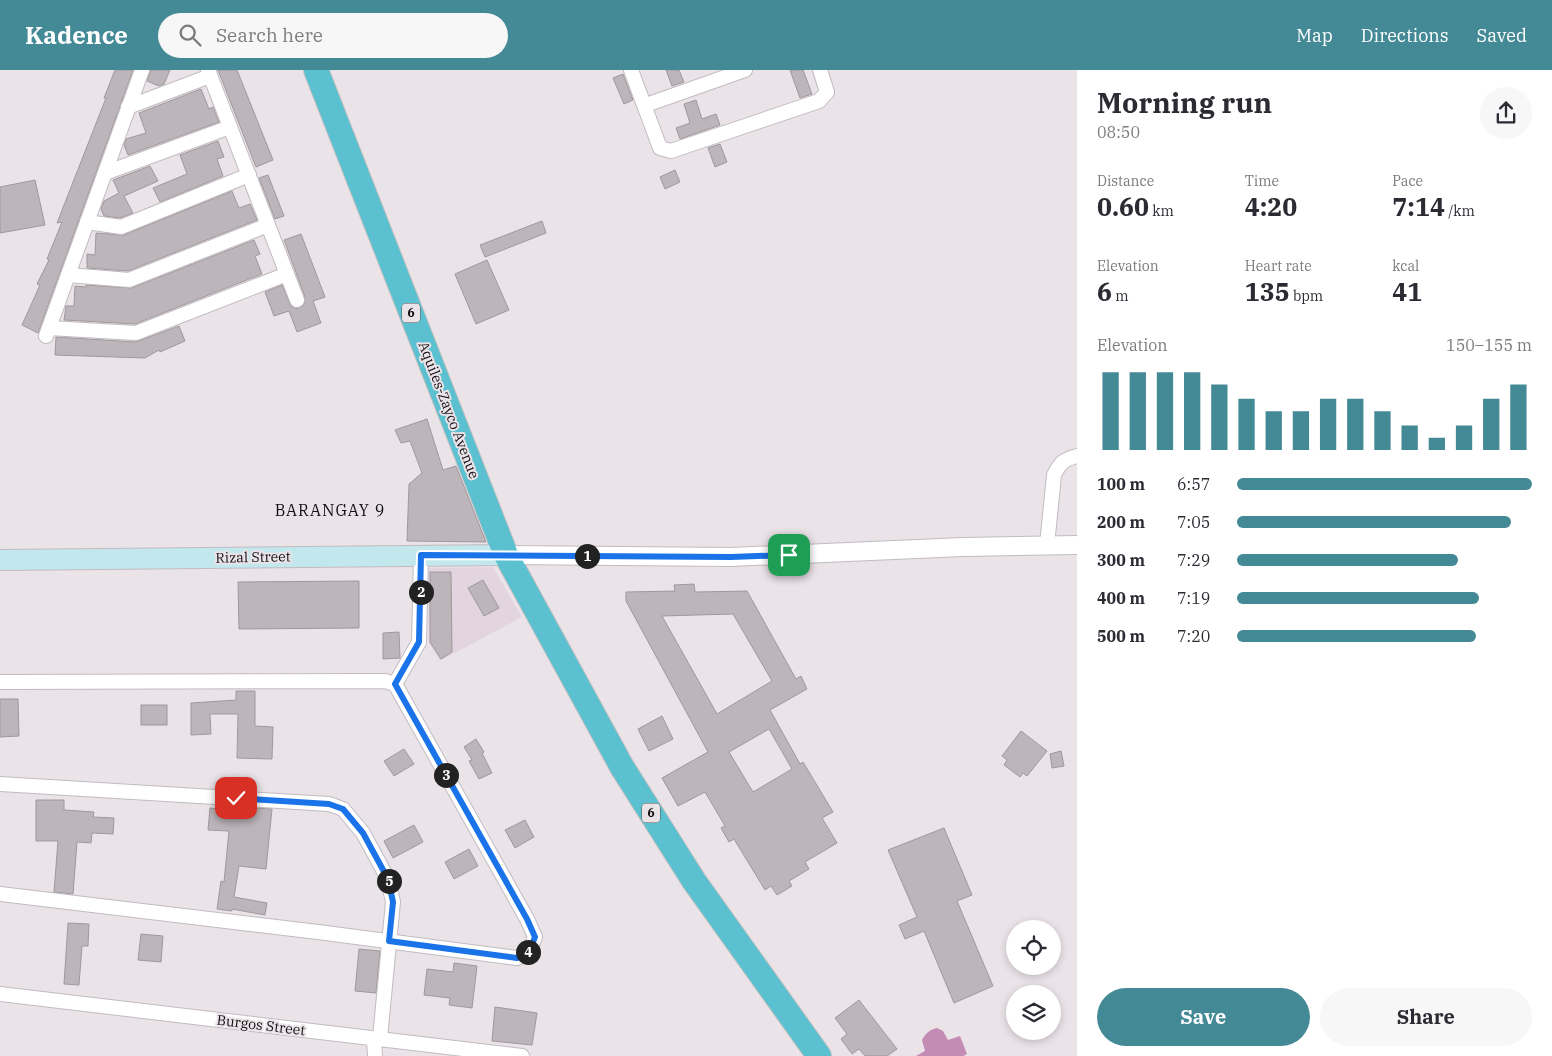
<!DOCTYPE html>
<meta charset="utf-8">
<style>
:root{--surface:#fff;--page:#f7f7f7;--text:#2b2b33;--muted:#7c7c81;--accent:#448a96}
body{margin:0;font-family:"IBM Plex Serif",serif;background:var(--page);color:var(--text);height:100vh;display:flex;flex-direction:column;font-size:19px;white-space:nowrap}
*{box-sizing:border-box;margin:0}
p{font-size:16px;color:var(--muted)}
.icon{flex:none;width:28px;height:28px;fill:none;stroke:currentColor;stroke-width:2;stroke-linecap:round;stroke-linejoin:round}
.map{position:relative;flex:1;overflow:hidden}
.side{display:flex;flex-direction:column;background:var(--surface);width:475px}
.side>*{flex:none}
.buttons{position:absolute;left:1006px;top:850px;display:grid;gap:10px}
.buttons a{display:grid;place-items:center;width:55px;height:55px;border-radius:50%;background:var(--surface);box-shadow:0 2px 8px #0003;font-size:25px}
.pin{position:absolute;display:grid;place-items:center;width:42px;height:42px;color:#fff;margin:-21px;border-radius:10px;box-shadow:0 2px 8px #0006}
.km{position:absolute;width:25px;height:25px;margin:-12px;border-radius:50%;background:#222;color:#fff;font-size:14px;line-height:25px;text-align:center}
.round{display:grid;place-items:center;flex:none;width:52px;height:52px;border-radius:26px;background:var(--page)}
.headline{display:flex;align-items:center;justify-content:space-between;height:85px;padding:0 20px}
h1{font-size:28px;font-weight:700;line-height:38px}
.metrics{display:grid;grid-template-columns:repeat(3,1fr);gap:8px;height:85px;padding:5px 20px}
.metrics div{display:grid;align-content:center}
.metrics b{font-size:25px;font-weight:700}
.metrics small{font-size:14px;font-weight:400}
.metrics p{font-size:14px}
.chart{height:140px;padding:10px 20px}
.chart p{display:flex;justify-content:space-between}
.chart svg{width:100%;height:90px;margin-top:5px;stroke:var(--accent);stroke-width:6}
.primary-button{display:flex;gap:10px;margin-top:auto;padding:10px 20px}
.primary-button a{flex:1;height:58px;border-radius:30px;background:var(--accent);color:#fff;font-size:20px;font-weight:700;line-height:58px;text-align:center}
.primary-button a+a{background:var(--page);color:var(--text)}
ul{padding:0 20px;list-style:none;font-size:16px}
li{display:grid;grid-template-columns:80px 60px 1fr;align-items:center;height:38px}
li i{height:12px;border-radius:6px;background:var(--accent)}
header{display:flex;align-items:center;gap:30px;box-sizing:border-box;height:70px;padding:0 25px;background:var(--accent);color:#fff}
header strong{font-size:24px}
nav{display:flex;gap:28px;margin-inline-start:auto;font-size:18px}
.search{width:350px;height:45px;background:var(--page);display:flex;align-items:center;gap:12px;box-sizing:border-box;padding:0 18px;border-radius:28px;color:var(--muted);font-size:19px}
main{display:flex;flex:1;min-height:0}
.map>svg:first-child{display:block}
.built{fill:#e3d5df}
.water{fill:#c48cb5}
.building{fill:#bcb5ba;stroke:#9f989d;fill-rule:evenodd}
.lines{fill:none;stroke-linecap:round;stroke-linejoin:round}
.minor-casing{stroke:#c2bbc0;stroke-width:16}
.tertiary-casing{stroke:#c2bbc0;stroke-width:20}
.secondary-casing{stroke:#c2bbc0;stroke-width:22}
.trunk-casing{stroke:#c2c1c1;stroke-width:26}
.minor{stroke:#fff;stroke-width:14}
.tertiary{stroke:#fff;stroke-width:18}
.secondary{stroke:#c2e8ed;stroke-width:20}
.trunk{stroke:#5bc0d0;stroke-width:24}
.route-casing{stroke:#fff;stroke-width:10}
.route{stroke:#1a73e8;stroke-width:6}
.labels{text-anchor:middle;stroke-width:4;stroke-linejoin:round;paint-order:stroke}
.shield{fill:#eae3e8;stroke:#544f52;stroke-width:1}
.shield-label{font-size:12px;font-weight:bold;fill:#131012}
.street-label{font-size:14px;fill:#131012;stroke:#eae3e8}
.quarter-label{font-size:16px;letter-spacing:1px;fill:#131012;stroke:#eae3e8}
</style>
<header>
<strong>Kadence</strong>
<div class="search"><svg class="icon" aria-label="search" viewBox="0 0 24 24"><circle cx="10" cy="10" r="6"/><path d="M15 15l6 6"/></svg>Search here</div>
<nav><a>Map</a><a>Directions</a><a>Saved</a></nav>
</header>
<main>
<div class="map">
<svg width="1077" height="986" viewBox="0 0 1077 986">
<rect width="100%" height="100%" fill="#eae3e8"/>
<polygon class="built" points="493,497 522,547 440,591 429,573 428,498"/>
<path class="water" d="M937,958L943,961L948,970L960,966L967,984L963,986H916L925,981L922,970C926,963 929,960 937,958Z"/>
<g class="building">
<polygon points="115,0 133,0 38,263 22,255 40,215 37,214 49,190 47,189 62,152 57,153 106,28 104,28"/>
<polygon points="151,0 170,0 164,14 159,16 147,11"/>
<polygon points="218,0 237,0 273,90 256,97"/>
<polygon points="666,0 679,0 684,12 672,16"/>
<polygon points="790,0 803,0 812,24 800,28"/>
<polygon points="623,4 633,30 624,34 613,8"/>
<polygon points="201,19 209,39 213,37 219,52 128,85 124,75 126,69 146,63 139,43"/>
<polygon points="696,30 702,49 716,44 720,55 680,69 676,58 690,53 684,34"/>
<polygon points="218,71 224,87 217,89 223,106 160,132 153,118 187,104 180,85"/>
<polygon points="720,74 727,92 715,97 708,78"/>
<polygon points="150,96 158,111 124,126 133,143 120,148 104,146 101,139 104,131 119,123 113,110"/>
<polygon points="675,100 680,112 665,119 660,107"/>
<polygon points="268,105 284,146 275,149 259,108"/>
<polygon points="35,110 45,155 0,163 0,117"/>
<polygon points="232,121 239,138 250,134 257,150 128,201 87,198 87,184 95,185 96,163 124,165"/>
<polygon points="542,151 546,163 485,187 480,175"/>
<polygon points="301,164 325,227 313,231 321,253 297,262 289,241 274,246 265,222 282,215 291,236 296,239 304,235 305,227 284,170"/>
<polygon points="254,170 260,184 255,186 262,204 135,254 64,250 66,236 74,236 75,216 86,217 86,215 132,218"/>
<polygon points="487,190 509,240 476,254 455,204"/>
<polygon points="179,256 185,271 160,282 159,280 145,288 55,285 56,267 136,272"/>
<polygon points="427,349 443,400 456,396 486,472 407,471 409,414 422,403 410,371 401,373 395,360"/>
<polygon points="430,502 451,502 452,582 441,589 430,572"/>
<polygon points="483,510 499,538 484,546 468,518"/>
<polygon points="359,511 359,558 239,559 238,512"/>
<path d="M694,514L695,522L747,521L796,609L801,606L807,619L770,640L800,694L803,692L833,742L822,748L837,773L805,792L809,799L789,811L792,816L777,825L771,816L765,820L734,769L729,772L721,758L725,756L705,722L678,736L662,708L708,682L626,531V522L675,521L674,515ZM733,544L772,611L717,644L662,546ZM769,659L792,699L753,722L729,682Z"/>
<polygon points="399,562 400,588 383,589 383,563"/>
<polygon points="236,621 255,621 255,656 273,657 272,689 237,688 238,644 210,644 211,664 191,665 191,633 236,630"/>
<polygon points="0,629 18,629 19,666 0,667"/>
<rect x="141" y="635" width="26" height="20"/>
<polygon points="662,646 673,669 649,681 638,659"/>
<polygon points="1021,661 1047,681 1027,706 1023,703 1020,707 1004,695 1007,690 1002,686"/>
<polygon points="476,669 484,682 482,683 492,703 479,709 469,691 472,690 464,677"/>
<polygon points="404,679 414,694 394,706 384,691"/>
<polygon points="1061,681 1064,696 1052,698 1050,684"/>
<polygon points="36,730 64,730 64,740 94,742 93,747 114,748 113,764 92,763 91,773 77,772 73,824 54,822 58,771 36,771"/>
<polygon points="232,737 272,739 266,799 239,796 234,827 267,833 265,845 232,839 232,841 217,839 221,811 224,812 229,761 208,760 210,738 231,740"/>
<polygon points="525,750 534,767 515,778 505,760"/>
<polygon points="414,755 423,772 393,788 384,771"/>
<polygon points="944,758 972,825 957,831 993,916 954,933 924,861 905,869 899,855 917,847 888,780"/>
<polygon points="469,779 478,796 454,809 445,792"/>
<polygon points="68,853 89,854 88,876 82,876 79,915 64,914"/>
<polygon points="141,864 163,866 161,892 138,890"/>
<polygon points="359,879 380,881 376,923 355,921"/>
<polygon points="454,893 477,896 472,938 449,935 450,928 424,925 427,899 453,902"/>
<polygon points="859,930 897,979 887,986 865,986 859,979 852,984 841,969 847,964 835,948"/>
<polygon points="495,937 537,943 532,975 492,971"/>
</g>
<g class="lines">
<defs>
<g id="minor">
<polyline points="208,0 297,230"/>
<polyline points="631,0 660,78 671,81 819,31 827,22 820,0"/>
<polyline points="646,35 745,0"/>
<polyline points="128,37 210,6"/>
<polyline points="105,103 230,57"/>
<polyline points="87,152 121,157 249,105"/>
<polyline points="68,205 129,210 268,155"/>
<polyline points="49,258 136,263 287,204"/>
<polyline points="46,266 142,0"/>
<path d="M1047,475L1054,405C1060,393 1064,389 1077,386"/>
<polyline points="0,612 385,611 395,614 527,849 535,867 529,882 517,888 318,862 0,824"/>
<polyline points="395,614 419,572 421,485"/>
<polyline points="0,714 329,734 343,739 363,763 388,809 393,832 380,968"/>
<polyline points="0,924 522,986"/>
<polyline points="374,969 375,986"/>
</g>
<polyline id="tertiary" points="506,485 731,487 963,477 1077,475"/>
<polyline id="secondary" points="0,490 506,485"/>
<polyline id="trunk" points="316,0 506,485 622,697 694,811 819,986"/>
</defs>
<use href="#minor" class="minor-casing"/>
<use href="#tertiary" class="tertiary-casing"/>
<use href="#secondary" class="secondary-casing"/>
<use href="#trunk" class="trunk-casing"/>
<use href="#minor" class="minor"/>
<use href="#tertiary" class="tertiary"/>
<use href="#secondary" class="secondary"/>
<use href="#trunk" class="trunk"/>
</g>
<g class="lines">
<defs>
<polyline id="route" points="236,728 329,734 343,739 363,763 388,809 393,832 389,871 517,888 529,882 535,867 527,849 395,614 419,572 421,485 731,487 789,485"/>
</defs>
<use href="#route" class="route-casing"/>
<use href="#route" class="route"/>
</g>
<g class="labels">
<g class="shield">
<rect x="402" y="233.5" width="18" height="19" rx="4"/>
<rect x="642" y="733.5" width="18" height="19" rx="4"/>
</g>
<g class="shield-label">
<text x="411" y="247">6</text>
<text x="651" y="747">6</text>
</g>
<g class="street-label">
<text transform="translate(449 340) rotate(69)" y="5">Aquiles-Zayco Avenue</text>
<text transform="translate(253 487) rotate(-1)" y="5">Rizal Street</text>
<text transform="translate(261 955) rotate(7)" y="5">Burgos Street</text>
</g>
<g class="quarter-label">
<text x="330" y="446">BARANGAY 9</text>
</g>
</g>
</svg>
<div class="buttons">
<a><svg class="icon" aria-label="locate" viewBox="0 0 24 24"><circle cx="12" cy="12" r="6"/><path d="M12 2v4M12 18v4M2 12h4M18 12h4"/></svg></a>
<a><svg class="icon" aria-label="layers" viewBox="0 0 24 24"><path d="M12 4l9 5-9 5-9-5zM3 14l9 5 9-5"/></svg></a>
</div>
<div class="pin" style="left:789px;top:485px;background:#1e9e55"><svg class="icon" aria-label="arrive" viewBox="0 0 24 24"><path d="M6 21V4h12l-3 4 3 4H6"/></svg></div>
<div class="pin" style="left:236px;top:728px;background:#d93025"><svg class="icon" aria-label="check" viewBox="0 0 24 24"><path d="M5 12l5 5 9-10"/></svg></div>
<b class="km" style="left:587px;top:486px">1</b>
<b class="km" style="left:421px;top:522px">2</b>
<b class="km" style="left:446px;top:705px">3</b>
<b class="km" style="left:528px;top:882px">4</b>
<b class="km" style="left:389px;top:811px">5</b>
</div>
<section class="side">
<div class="headline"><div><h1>Morning run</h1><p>08:50</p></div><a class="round"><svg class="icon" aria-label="share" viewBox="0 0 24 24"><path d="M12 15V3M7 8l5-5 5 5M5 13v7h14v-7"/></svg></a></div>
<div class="metrics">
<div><p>Distance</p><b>0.60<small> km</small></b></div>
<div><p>Time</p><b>4:20</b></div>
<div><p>Pace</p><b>7:14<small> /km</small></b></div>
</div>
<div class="metrics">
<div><p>Elevation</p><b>6<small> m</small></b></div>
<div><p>Heart rate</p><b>135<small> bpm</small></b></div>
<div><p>kcal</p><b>41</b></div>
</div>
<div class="chart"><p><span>Elevation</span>150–155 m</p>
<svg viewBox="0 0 160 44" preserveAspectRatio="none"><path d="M5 44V6M15 44V6M25 44V6M35 44V6M45 44V12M55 44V19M65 44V25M75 44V25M85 44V19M95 44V19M105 44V25M115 44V32M125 44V38M135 44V32M145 44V19M155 44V12"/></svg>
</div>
<ul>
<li><b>100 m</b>6:57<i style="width:100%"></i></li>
<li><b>200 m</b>7:05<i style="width:93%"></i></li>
<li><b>300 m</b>7:29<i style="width:75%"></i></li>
<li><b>400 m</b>7:19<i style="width:82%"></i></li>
<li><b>500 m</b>7:20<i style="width:81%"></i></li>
</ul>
<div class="primary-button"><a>Save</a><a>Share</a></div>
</section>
</main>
